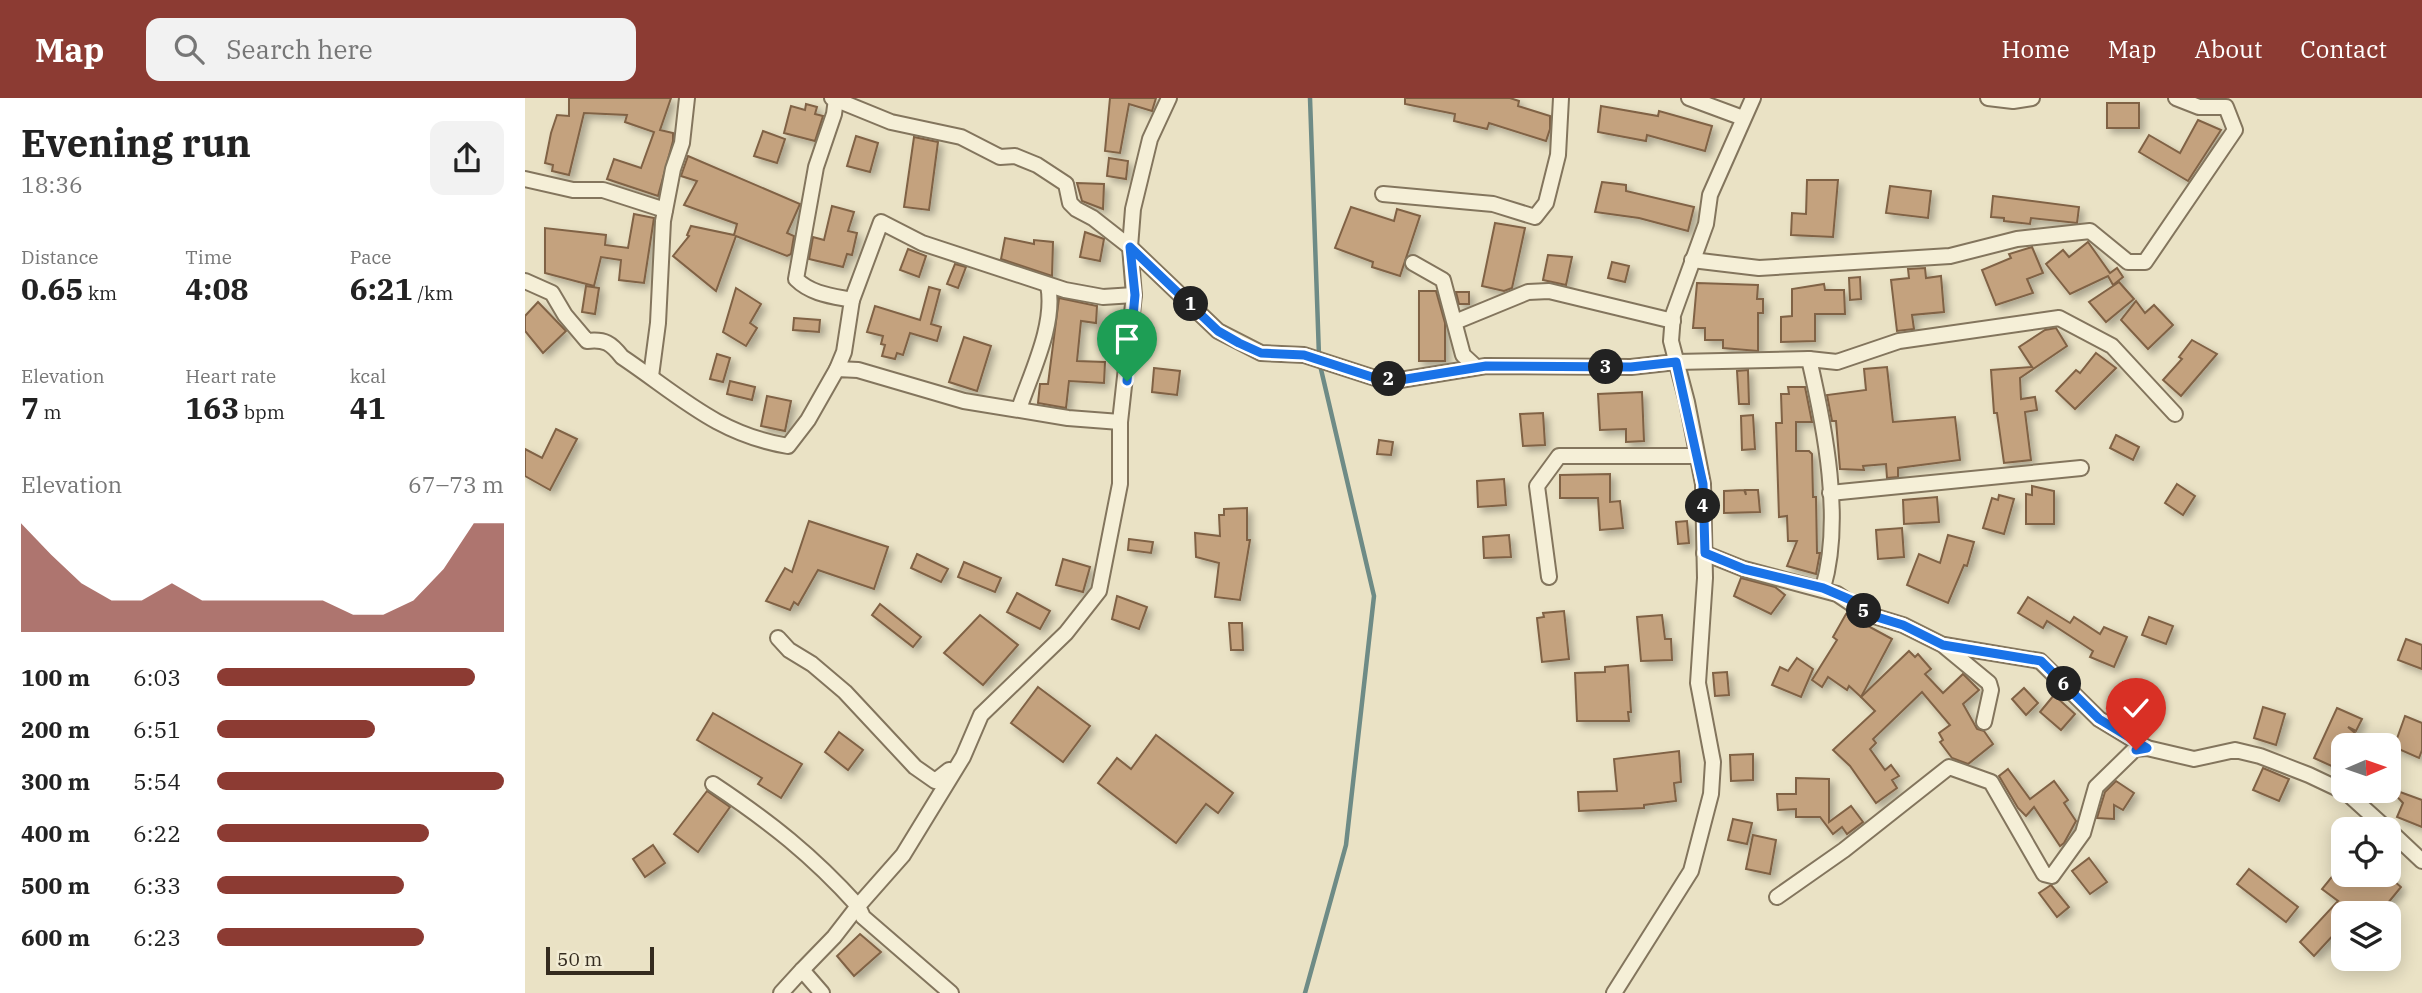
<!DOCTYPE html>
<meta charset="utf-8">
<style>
:root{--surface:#fff;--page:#f2f2f2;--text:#222;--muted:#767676;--accent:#8c3b33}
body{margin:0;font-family:"IBM Plex Serif",serif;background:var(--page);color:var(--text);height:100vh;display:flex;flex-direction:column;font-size:26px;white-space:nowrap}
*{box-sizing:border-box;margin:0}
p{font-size:23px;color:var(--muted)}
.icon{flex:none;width:38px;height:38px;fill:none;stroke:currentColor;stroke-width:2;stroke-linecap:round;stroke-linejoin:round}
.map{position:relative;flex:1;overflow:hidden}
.drawer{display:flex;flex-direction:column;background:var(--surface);width:525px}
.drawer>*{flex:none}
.needle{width:46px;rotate:88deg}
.fabs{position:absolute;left:1806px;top:635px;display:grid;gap:14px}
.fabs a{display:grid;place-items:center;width:70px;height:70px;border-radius:14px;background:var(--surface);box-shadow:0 4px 18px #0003;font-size:35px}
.scale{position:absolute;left:21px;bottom:18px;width:108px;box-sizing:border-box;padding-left:7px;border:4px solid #342b1f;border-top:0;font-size:19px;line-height:24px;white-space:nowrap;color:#342b1f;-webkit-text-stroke:5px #f2ecd4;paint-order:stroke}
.pin{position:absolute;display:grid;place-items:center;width:60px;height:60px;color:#fff;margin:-72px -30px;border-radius:50% 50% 50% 0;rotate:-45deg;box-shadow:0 0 7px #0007}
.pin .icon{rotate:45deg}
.km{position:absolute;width:35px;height:35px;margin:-18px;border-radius:50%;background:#222;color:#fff;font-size:19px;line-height:35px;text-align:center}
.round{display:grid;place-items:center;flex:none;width:74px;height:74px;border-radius:14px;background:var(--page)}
.head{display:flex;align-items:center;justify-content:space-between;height:119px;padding:0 21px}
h1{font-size:38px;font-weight:700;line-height:52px}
.stats{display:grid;grid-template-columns:repeat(3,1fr);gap:10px;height:119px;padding:7px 21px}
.stats div{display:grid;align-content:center}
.stats b{font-size:30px;font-weight:700}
.stats small{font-size:19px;font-weight:400}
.stats p{font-size:19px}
.chart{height:196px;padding:14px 21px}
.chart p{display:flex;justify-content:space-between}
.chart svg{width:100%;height:126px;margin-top:7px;fill:var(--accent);opacity:.7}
ul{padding:0 21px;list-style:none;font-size:23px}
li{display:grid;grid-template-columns:112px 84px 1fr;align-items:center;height:52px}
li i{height:18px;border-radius:9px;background:var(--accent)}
header{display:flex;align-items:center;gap:42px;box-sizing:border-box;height:98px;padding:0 35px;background:var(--accent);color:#fff}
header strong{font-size:33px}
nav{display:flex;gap:38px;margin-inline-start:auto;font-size:24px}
.search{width:490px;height:63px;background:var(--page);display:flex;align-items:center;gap:18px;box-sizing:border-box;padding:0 24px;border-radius:14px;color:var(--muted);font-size:26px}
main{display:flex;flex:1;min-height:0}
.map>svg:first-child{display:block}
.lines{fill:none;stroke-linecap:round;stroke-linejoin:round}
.stream{stroke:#6e8b86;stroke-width:4.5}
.building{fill:#c4a27e;stroke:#806245;stroke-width:2;filter:url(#shadow)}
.street-casing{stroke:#83755d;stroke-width:18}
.street{stroke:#f5efd7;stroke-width:14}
.route-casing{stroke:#fff;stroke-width:14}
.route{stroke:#1a73e8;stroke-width:9}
</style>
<header>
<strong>Map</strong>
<div class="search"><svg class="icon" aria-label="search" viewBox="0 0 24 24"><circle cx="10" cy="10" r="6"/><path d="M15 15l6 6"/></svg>Search here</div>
<nav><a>Home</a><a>Map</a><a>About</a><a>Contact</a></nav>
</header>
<main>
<section class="drawer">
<div class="head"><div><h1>Evening run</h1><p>18:36</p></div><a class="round"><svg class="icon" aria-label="share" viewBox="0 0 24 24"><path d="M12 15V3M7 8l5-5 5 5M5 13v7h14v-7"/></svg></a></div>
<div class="stats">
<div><p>Distance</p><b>0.65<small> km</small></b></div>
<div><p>Time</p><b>4:08</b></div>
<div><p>Pace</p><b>6:21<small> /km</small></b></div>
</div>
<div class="stats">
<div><p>Elevation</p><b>7<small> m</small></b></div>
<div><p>Heart rate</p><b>163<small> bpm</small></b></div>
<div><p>kcal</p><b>41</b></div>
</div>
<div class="chart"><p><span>Elevation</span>67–73 m</p>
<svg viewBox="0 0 160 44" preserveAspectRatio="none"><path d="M0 44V6L10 17L20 27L30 33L40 33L50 27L60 33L70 33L80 33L90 33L100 33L110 38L120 38L130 33L140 22L150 6L160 6V44z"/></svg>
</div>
<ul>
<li><b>100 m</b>6:03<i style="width:90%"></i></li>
<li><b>200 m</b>6:51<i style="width:55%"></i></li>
<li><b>300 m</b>5:54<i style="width:100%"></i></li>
<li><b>400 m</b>6:22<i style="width:74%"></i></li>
<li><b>500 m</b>6:33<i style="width:65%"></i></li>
<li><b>600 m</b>6:23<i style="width:72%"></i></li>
</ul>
</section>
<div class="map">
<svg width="1897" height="895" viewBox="0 0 1897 895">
<defs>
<filter id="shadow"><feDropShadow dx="4.5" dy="4.5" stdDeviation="3.5" flood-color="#0004"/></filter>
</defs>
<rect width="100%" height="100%" fill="#eae2c5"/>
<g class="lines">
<g class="stream">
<polyline points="785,0 794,258"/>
<polyline points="780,895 821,747 849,498 795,267"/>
</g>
</g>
<g class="building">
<polygon points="44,0 146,0 135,32 148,35 148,43 133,98 82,81 89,61 116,70 129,34 100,24 102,17 59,15 44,77 27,73 28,67 20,65 26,35 32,17 44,18"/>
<polygon points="585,0 631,0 627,13 604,6 595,55 580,53"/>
<polygon points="880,0 985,0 994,3 993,8 1025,18 1025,31 1021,43 964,25 962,31 929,23 930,16 880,6"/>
<rect x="1582" y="5" width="32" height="25"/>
<polygon points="281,6 292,9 290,16 298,18 290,43 259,35 266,8 280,12"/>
<polygon points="1076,8 1133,18 1134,13 1187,28 1180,53 1122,37 1121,43 1073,34"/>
<polygon points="1673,22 1696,32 1663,83 1614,54 1624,37 1655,55"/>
<polygon points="238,33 260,41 252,65 229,58"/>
<polygon points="331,38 353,45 345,74 322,68"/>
<polygon points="389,39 413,44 404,112 379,109"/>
<polygon points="163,58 275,106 262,135 269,138 266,156 262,158 211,138 191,193 148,158 164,138 162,137 166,128 209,137 212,126 159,107 172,83 156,78"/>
<polygon points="584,60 603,63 601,81 582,78"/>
<polygon points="1282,82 1313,82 1308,139 1266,137 1267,115 1281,116"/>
<polygon points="1077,84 1101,87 1101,93 1169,109 1163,133 1114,120 1070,114"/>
<polygon points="552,85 579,86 578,111 557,103"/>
<polygon points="1365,88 1406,93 1403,120 1361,115"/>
<polygon points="1468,98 1554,109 1552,125 1506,120 1505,126 1479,123 1479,120 1466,119"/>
<polygon points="307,108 329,114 323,133 332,135 327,157 322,156 318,169 284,161 288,139 299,142"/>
<polygon points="826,109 869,123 872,111 895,118 875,178 847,169 848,164 810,150"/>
<polygon points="109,116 129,120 119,185 94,182 96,162 76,159 69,188 20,175 20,130 81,137 80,147 103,150"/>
<polygon points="970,125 1000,130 987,190 979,193 957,188"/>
<polygon points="560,134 579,141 575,163 555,159"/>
<polygon points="480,140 509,146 509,142 528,144 527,178 476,161"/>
<polygon points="1563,144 1585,175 1592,170 1598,179 1588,187 1583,178 1545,196 1521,166 1538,152 1544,159"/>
<polygon points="1507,149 1518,175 1502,181 1508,195 1471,207 1457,172 1486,160 1484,156"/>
<polygon points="383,151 401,158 394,179 375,172"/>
<polygon points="1023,157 1047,159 1041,187 1018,182"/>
<polygon points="1087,164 1104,168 1100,184 1083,180"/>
<polygon points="430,166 441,169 433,190 422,186"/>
<polygon points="1400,170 1401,180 1416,178 1419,214 1387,217 1389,231 1372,233 1366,182 1384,180 1383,171"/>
<polygon points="1335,179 1336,201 1325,202 1324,180"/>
<polygon points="1594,184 1609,201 1581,224 1564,204"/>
<polygon points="1172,185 1233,187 1232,201 1238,201 1238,215 1233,215 1233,253 1198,250 1198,242 1180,242 1180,230 1168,230"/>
<polygon points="1299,186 1300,192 1319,192 1320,216 1290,216 1290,243 1256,244 1256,219 1267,218 1267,191"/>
<polygon points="61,188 74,190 70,216 57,214"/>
<polygon points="404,189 415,192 406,226 416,229 412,243 385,235 378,257 372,255 370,261 357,258 360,247 356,246 358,238 342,234 350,208 395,222"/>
<polygon points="211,190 236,206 225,225 232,230 221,248 198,234"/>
<polygon points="894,193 911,193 920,225 920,263 894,263"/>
<polygon points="931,194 944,194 944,206 934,206"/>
<polygon points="534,200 572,208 571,225 556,223 552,263 580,264 579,285 544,283 541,310 513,305 515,286 523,286"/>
<polygon points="1611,203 1620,215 1629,207 1648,227 1623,251 1596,222"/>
<polygon points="13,204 41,233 18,255 0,233 0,218"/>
<polygon points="269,220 295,222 294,234 268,232"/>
<polygon points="1531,230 1542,248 1495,280 1496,301 1510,299 1512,312 1500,314 1506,362 1479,365 1472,315 1469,315 1466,272 1507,269 1494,249 1520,232"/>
<polygon points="439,239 466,248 452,293 424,284"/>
<polygon points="1667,242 1692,256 1656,298 1638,282 1657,261 1654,259"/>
<polygon points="1571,255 1591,270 1550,311 1531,293 1551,272 1555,275"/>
<polygon points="192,256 205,260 198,284 185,281"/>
<polygon points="1362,269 1368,324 1430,319 1435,362 1373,370 1373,379 1362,380 1361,366 1338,368 1339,372 1315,371 1311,323 1307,323 1302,297 1341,292 1339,271"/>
<polygon points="629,270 655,273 652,297 627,294"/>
<polygon points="1223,272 1224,306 1214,306 1212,273"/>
<polygon points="205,283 230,289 227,302 202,296"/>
<polygon points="1263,289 1280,289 1287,324 1271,324 1271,353 1284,353 1287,356 1288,399 1291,399 1292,455 1295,455 1291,476 1262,468 1272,443 1263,443 1262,418 1254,419 1251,325 1257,325 1256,296 1264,296"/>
<polygon points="1117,294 1119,343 1101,344 1101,331 1075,332 1073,296"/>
<polygon points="242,298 266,303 260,333 236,328"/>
<polygon points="1018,315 1020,347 998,348 995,316"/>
<polygon points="1228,317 1230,351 1217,352 1216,318"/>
<polygon points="31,331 52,341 25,392 0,378 0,351 17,360"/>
<polygon points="1591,337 1614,349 1608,362 1585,350"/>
<polygon points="854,342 868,344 866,357 852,356"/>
<polygon points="1085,376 1085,404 1095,403 1098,430 1075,432 1073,400 1035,400 1035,377"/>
<polygon points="979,381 981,407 953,409 952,383"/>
<polygon points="1652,386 1670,398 1658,417 1640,405"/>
<polygon points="1507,388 1529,393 1529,426 1501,426 1501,396 1507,397"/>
<polygon points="1219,392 1221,397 1220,392 1233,392 1235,414 1199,415 1199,393"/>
<polygon points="1474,397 1489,401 1479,436 1458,430 1467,400 1473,402"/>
<polygon points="1412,399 1414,424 1379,426 1378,402"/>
<polygon points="722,410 722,442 725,442 715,502 690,499 694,465 671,459 670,435 695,438 694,417 699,417 699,411"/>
<polygon points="284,423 363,449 349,491 293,472 273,507 269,504 265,512 241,503 260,470 267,474"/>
<polygon points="1162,423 1164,445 1153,446 1151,424"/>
<polygon points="1377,430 1379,459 1353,461 1351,432"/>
<polygon points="984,437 986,459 959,460 958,439"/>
<polygon points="1423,437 1449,444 1442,468 1439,467 1423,505 1382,487 1394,456 1415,465"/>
<polygon points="604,441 628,444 626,455 603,452"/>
<polygon points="392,456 423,471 416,484 386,470"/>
<polygon points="538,461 565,469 558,494 531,487"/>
<polygon points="439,464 476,480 470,494 433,479"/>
<polygon points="1216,480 1250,489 1260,497 1246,516 1209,498"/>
<polygon points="492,495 525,513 515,531 482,514"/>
<polygon points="592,498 622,509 614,531 587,521"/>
<polygon points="1503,499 1545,525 1549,519 1575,536 1579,529 1602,539 1589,569 1565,559 1568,553 1522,523 1518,530 1493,515"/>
<polygon points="355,506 396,539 388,549 347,517"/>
<polygon points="1039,513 1044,561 1017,564 1012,520 1019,519 1018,515"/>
<polygon points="1321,516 1367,541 1336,599 1324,588 1322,592 1303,579 1297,589 1287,582 1312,542 1308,539"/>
<polygon points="455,517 493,547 458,587 419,555"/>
<polygon points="1137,517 1140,541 1146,541 1147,562 1116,563 1112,519"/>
<polygon points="1624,519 1648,528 1641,546 1617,537"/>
<polygon points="704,525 717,525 718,552 706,552"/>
<polygon points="1881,541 1897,547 1897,571 1873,562"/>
<polygon points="1384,553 1390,559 1393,556 1406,571 1400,576 1418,595 1438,576 1454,592 1438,606 1452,631 1459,633 1468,646 1443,666 1427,660 1415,644 1418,642 1414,635 1425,627 1397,594 1348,641 1351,645 1345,651 1360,672 1366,667 1374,678 1367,682 1372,690 1351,705 1325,668 1308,652 1350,613 1336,599"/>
<polygon points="1272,560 1288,571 1276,599 1247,587 1255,569 1263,573"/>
<polygon points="1103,567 1106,614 1103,614 1104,623 1052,623 1050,575 1080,574 1080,569"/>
<polygon points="1202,574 1204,597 1190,598 1188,575"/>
<polygon points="1598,584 1620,597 1605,623 1582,610"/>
<polygon points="513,589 565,628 538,664 486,625"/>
<polygon points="1499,590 1513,605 1501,617 1487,601"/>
<polygon points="1529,597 1550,616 1536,632 1515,614"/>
<polygon points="1738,609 1760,616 1751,647 1729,640"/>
<polygon points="1812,610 1837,621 1831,633 1823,629 1830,635 1824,648 1818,648 1818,661 1813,671 1789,660"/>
<polygon points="188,615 277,666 256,700 233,686 237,680 172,642"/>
<polygon points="1880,618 1897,625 1897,652 1894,660 1869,649"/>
<polygon points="314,634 338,652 323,672 300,654"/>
<polygon points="631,637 708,695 693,715 681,706 651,745 573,685 592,660 606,671"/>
<polygon points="1154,653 1156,684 1149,685 1151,703 1119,707 1119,710 1054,713 1053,694 1092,693 1089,661"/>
<polygon points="1228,656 1228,682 1206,683 1205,657"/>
<polygon points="1738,670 1764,681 1754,703 1728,692"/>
<polygon points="1483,671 1505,701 1529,683 1543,702 1539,705 1551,723 1539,745 1535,748 1509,709 1501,718 1493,710 1474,678"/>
<polygon points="1271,680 1304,681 1304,724 1326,708 1338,724 1322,736 1317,729 1308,736 1295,719 1271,719 1271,711 1253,712 1252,696 1271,696"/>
<polygon points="1591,683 1609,695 1598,712 1589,707 1589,721 1572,720 1580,694"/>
<polygon points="1864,690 1897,702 1897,729 1872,719 1878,705"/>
<polygon points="182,693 205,709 173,754 149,736"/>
<polygon points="1208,721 1227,725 1222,746 1203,742"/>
<polygon points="1228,737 1251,742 1245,776 1221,771"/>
<polygon points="128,747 140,765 120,779 108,761"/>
<polygon points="1564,760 1582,784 1565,796 1547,773"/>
<polygon points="1818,765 1818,777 1862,777 1876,789 1854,816 1818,816 1818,822 1810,830 1813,832 1789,858 1775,844 1813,803 1797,791"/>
<polygon points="1724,771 1773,809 1761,824 1712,786"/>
<polygon points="1526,787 1544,809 1532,819 1514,795"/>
<polygon points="335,836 356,854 329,878 312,858"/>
</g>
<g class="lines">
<defs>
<g id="street">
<polyline points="307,0 366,24 436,39 475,59 490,58 512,67 541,86 545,105 551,111 568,120 605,149 693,233 736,255 779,257 850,280 875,282 961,268 1106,269 1151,264 1284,261 1312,264 1374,243 1534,220 1587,248 1650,316"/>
<polyline points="1164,0 1218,20"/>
<polyline points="1463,0 1488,3 1507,0"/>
<path d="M311,1L309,16L291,69L271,181C286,196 307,198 327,202L319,254L312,271"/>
<polyline points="0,81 48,92 78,92 140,112"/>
<polyline points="858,96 968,106 1010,119 1021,105 1033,57 1036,0"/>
<polyline points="1167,162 1234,170 1425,158 1492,141 1565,133 1603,164 1620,164 1710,32 1701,9 1674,9 1651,0"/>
<polyline points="888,165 918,182 938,257 951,269"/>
<path d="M0,183L27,195L40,217L62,243C80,241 86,245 97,259C155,298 192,336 263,348L283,322L312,271L333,272L439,303L543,320L595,324"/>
<polyline points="327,202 356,124 397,145 540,192 578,199 609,197"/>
<polyline points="930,224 1003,194 1024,193 1148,223"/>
<path d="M1284,261C1300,330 1318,422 1298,490"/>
<polyline points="126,278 133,225 138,123 148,71 157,45 162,0"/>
<path d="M494,311C506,275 531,226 523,187"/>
<polyline points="1305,395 1556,370"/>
<polyline points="1179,455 1219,471 1312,496 1342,516 1378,527 1418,547 1464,585 1466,592 1459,624"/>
<polyline points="1024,479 1012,388 1034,358 1172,358"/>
<polyline points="253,540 264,552 287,566 320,594 390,669 410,683 424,672"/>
<polyline points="1419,547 1515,563 1574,621 1622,650"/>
<path d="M188,686C245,724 287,757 333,808L309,839L277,872"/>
<polyline points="1864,732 1897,763"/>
<polyline points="1252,799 1319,752 1424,669 1466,684 1519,776 1527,778 1558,735 1571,689 1610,651 1622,650 1669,661 1710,652 1735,658 1784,677 1822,695 1863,732"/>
<polyline points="256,895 277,872 297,895"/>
<polyline points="426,895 338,819 333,808 378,757 438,659 456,617 541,535 574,493 595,386 595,324 609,197 605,149 608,111 625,41 644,0"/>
<polyline points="1089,895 1166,773 1186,696 1188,664 1173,585 1180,480 1178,386 1162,304 1146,243 1148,217 1181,126 1185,97 1228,0"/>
</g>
</defs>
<use href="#street" class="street-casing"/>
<use href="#street" class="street"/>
</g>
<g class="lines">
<defs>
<polyline id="route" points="602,283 610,197 605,149 693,233 714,245 736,255 779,257 850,280 875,282 961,268 1106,269 1151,264 1178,386 1180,455 1219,471 1298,490 1326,502 1342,516 1378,527 1418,547 1516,563 1574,621 1622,650 1611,652"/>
</defs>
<use href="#route" class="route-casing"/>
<use href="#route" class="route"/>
</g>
</svg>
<div class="fabs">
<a><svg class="needle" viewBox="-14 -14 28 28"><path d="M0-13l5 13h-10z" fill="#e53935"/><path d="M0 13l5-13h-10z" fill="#767676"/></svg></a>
<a><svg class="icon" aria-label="locate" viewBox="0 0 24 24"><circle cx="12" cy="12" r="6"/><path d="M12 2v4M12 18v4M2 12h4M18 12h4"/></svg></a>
<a><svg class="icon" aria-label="layers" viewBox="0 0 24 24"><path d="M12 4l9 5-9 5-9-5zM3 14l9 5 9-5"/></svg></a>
</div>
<div class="scale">50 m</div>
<div class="pin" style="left:602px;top:283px;background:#1e9e55"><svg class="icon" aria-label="arrive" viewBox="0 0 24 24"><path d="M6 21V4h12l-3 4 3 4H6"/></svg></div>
<div class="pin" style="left:1611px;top:652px;background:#d93025"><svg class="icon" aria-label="check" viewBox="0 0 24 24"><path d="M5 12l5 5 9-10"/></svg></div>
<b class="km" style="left:666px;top:206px">1</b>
<b class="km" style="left:864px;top:281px">2</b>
<b class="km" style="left:1081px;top:269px">3</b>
<b class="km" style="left:1178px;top:408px">4</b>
<b class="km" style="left:1339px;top:513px">5</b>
<b class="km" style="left:1539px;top:586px">6</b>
</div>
</main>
